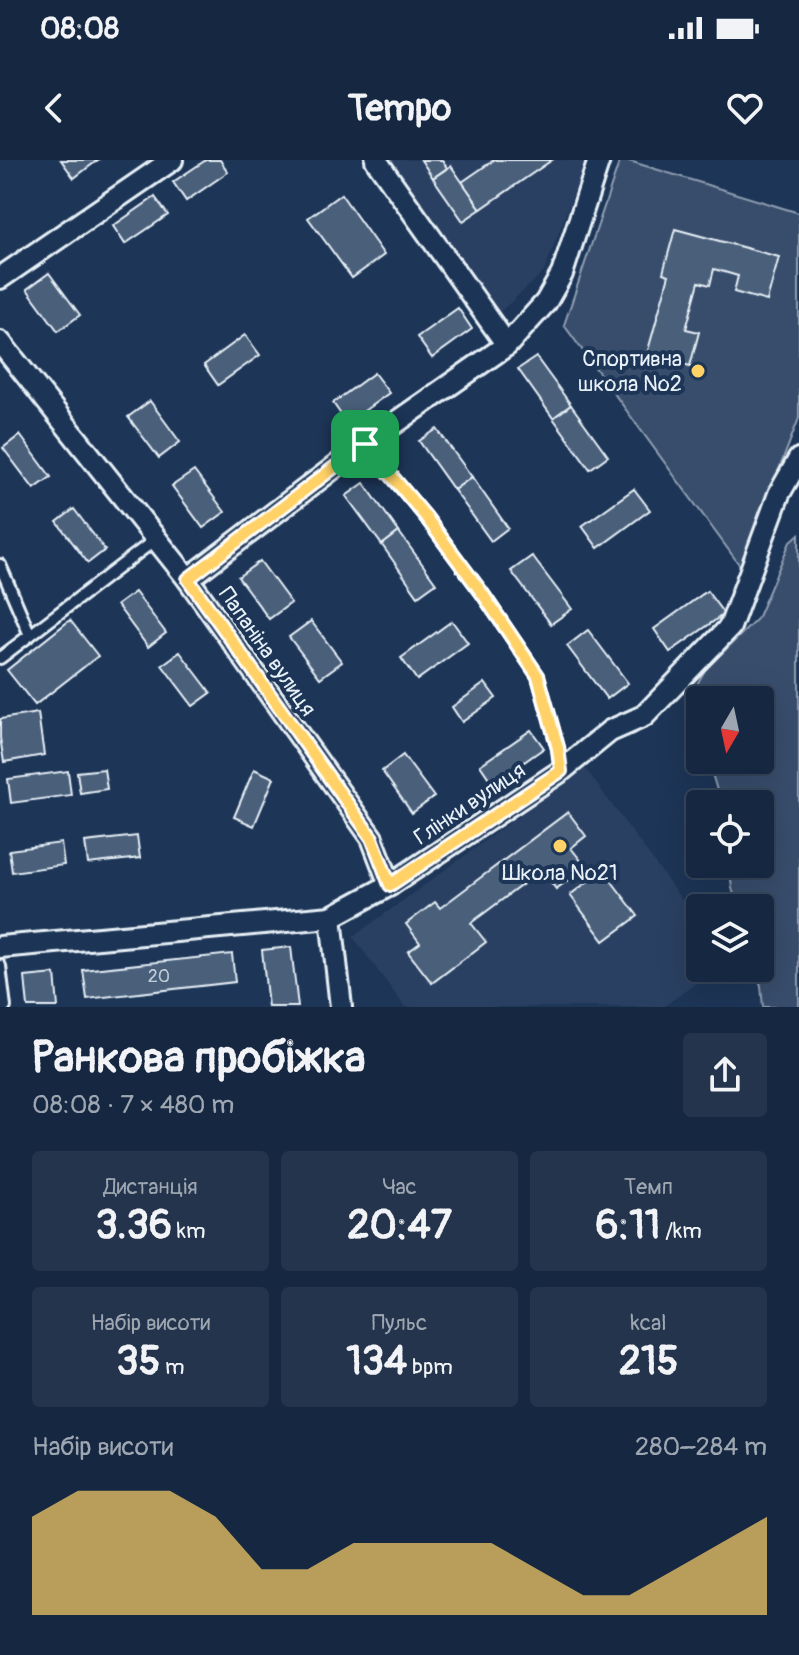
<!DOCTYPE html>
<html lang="uk">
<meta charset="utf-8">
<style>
:root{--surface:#162841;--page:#23344c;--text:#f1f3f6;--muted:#9ea6b1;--line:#35445a;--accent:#ffd166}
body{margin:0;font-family:Pangolin,sans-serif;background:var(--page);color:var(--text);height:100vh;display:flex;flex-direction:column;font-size:30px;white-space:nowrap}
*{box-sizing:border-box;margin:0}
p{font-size:26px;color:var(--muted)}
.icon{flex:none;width:44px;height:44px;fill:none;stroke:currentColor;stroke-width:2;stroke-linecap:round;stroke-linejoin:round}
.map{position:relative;height:847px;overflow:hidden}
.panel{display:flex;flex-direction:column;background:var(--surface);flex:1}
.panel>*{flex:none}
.needle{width:52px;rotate:189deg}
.controls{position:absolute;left:686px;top:526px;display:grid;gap:16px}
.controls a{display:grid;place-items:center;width:88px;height:88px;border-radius:8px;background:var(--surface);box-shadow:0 8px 32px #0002,0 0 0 2px var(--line);font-size:40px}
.pin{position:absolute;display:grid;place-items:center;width:68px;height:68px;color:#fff;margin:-34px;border-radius:16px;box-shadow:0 4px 12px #0006}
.round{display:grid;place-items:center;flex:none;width:84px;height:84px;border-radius:8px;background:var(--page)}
.summary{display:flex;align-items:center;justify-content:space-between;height:136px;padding:0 32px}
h1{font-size:44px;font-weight:700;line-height:60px}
.figures{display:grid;grid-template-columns:repeat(3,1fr);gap:12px;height:136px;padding:8px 32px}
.figures div{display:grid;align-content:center;border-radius:8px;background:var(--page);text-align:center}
.figures b{font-size:40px;font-weight:700}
.figures small{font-size:22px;font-weight:400}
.figures p{font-size:22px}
.chart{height:224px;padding:16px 32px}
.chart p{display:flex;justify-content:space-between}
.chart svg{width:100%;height:144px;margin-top:8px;fill:var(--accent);opacity:.7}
.status{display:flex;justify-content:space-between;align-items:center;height:56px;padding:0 40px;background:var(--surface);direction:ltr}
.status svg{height:22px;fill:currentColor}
header{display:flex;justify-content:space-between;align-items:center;height:104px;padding:0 32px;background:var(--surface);font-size:36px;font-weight:700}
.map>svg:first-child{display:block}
.built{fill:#2a4162}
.green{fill:#374d6c;stroke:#909fb2;stroke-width:2}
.building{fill:#495e7a;stroke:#e8f1f8;stroke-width:2}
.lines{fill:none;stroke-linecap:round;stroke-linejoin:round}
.lane-casing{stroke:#e8f1f8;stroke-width:16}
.street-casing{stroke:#e8f1f8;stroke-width:26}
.lane{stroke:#1d3557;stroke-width:10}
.street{stroke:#1d3557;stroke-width:20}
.route-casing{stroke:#fff;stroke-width:16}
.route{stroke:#ffd166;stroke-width:10}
.poi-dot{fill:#ffd166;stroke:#1d3557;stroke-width:3}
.labels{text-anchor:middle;stroke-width:8;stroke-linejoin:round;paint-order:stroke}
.number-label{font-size:18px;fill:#c0ccd8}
.poi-label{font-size:22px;fill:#e8f1f8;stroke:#1d3557;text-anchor:end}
.street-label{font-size:22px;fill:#e8f1f8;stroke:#1d3557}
</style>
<div class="status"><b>08:08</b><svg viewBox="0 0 49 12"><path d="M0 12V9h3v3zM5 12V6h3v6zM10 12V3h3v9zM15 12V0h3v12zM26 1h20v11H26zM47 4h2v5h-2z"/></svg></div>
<header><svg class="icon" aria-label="back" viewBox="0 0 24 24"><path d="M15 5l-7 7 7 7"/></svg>Tempo<svg class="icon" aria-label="heart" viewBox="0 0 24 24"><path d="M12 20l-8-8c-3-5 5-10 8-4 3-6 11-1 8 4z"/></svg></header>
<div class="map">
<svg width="799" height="847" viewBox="0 0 799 847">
<rect width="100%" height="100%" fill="#1d3557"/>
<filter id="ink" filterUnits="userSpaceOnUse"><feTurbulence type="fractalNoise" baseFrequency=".0125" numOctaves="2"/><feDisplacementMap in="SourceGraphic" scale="16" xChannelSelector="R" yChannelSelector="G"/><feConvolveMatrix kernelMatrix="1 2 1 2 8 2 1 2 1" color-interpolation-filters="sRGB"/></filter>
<g filter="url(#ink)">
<g class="built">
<polygon points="391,0 586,0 544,112 500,152"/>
<polygon points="585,608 700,765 700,808 717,808 663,847 405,847 353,777"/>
</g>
<g class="green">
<polygon points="620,0 626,0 799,53 799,258 741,407 564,165"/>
<polygon points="799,374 799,847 763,847 761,826 756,808 760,808 760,748 738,748 732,728 729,704 760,704 760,644 721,644 708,600 760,600 760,540 700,540 700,572 695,528 705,510 757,459 790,382"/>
</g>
<g class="building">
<polygon points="61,0 98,0 74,18"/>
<polygon points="206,0 220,0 228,12 186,41 173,22"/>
<polygon points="421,0 442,0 447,8 433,18"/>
<polygon points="494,0 552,0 481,49 462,22"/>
<polygon points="451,6 481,49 463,61 433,18"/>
<polygon points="341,34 384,95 352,118 308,58"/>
<polygon points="155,37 168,55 125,84 113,66"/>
<polygon points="675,69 779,97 767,141 734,132 738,116 714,109 710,125 699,122 686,169 699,172 690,206 647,194 669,115 663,113"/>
<polygon points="49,113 80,155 58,171 27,129"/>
<polygon points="458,148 472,169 432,198 417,177"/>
<polygon points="245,175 260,195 218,225 204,205"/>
<polygon points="536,197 571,245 553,258 518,209"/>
<polygon points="374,213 389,233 347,263 333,243"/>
<polygon points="150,241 180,282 159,298 128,257"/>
<polygon points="571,245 608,296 590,309 553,258"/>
<polygon points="437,269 472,317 454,330 419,281"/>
<polygon points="20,275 51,317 34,329 3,288"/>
<polygon points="194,311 225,352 203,368 172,326"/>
<polygon points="472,317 508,368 491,381 454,330"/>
<polygon points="364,323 399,372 382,385 346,336"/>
<polygon points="634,329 650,350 598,388 582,366"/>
<polygon points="74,349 105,390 88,403 57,362"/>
<polygon points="399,372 436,423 418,436 382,385"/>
<polygon points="532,396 572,449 551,464 511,411"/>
<polygon points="260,401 291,443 269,459 238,417"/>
<polygon points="707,431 724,454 670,492 654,469"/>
<polygon points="135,432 166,473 148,487 117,445"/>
<polygon points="70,460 98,496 35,545 7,510"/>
<polygon points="311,461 342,502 320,518 289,477"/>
<polygon points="452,461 468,483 417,520 401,498"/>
<polygon points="588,470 628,523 607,539 567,486"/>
<polygon points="180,492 211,533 193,546 162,505"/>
<polygon points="485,523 496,538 462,562 452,547"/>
<polygon points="38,553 44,595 4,602 0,578 0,559"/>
<polygon points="531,570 544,588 493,624 480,605"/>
<polygon points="403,595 434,637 412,653 382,611"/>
<polygon points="104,609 107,629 80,633 77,612"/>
<polygon points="254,609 274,618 254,666 234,657"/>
<polygon points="68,611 71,635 11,643 8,619"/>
<polygon points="568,652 586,676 571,688 586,707 556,729 542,710 471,763 486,782 432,823 408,792 420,783 406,764 435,742 440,748"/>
<polygon points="137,676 140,698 88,704 85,682"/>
<polygon points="61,683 64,705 12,712 9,690"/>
<polygon points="603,710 638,756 604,781 570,735"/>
<polygon points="291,787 298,847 268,847 262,790"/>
<polygon points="232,794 235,822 87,839 83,810"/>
<polygon points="55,814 58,847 28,847 25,817"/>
</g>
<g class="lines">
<defs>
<g id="lane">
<polyline points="365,284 425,356 482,433 538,516 558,588 561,611"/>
<polyline points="0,405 30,475"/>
<polyline points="0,498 156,379"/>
<polyline points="0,806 5,847"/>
</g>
<g id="street">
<polyline points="376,0 507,185"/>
<polyline points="0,118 172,0"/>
<polyline points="0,182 188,419 372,678 390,725"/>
<polyline points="188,419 365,284 507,185 546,142 562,114 599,0"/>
<polyline points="331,757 341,847"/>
<polyline points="0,787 331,757 390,725 561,611 610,571 644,556 730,467 779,334 799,299"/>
</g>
</defs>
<use href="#lane" class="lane-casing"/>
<use href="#street" class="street-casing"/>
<use href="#lane" class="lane"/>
<use href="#street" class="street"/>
</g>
</g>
<g class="lines" filter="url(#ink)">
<defs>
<polygon id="route" points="365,284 425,356 482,433 538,516 558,588 561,611 390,725 372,678 188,419"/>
</defs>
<use href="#route" class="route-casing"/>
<use href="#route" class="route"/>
</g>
<g class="poi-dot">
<circle cx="698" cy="211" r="8"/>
<circle cx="560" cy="686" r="8"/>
</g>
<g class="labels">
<g class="number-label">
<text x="159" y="822">20</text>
</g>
<g class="poi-label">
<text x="682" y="206">Спортивна<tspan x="682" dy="25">школа №2</tspan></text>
<text x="560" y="720" text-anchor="middle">Школа №21</text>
</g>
<g class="street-label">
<text transform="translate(268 491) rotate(55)" y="8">Папаніна вулиця</text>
<text transform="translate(469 643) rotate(-34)" y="8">Глінки вулиця</text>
</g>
</g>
</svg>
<div class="controls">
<a><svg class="needle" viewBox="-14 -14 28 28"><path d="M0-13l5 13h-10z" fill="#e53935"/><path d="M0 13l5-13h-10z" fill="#9ea6b1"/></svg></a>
<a><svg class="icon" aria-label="locate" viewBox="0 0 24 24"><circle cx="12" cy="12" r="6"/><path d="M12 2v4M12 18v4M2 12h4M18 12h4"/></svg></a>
<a><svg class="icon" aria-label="layers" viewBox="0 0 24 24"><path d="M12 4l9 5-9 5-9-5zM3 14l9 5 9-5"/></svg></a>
</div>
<div class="pin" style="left:365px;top:284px;background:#1e9e55"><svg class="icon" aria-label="arrive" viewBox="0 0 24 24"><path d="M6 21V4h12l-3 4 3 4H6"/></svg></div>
</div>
<section class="panel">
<div class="summary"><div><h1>Ранкова пробіжка</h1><p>08:08 · 7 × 480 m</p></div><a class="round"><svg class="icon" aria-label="share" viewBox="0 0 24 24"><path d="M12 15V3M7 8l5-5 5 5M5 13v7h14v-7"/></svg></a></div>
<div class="figures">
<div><p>Дистанція</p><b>3.36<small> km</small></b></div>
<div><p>Час</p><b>20:47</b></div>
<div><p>Темп</p><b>6:11<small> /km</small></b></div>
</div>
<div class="figures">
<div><p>Набір висоти</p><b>35<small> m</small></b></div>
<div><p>Пульс</p><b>134<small> bpm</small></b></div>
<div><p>kcal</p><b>215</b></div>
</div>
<div class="chart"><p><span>Набір висоти</span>280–284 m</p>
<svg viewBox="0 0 160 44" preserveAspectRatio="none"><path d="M0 44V14L10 6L20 6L30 6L40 14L50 30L60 30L70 22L80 22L90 22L100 22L110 30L120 38L130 38L140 30L150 22L160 14V44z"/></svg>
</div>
</section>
